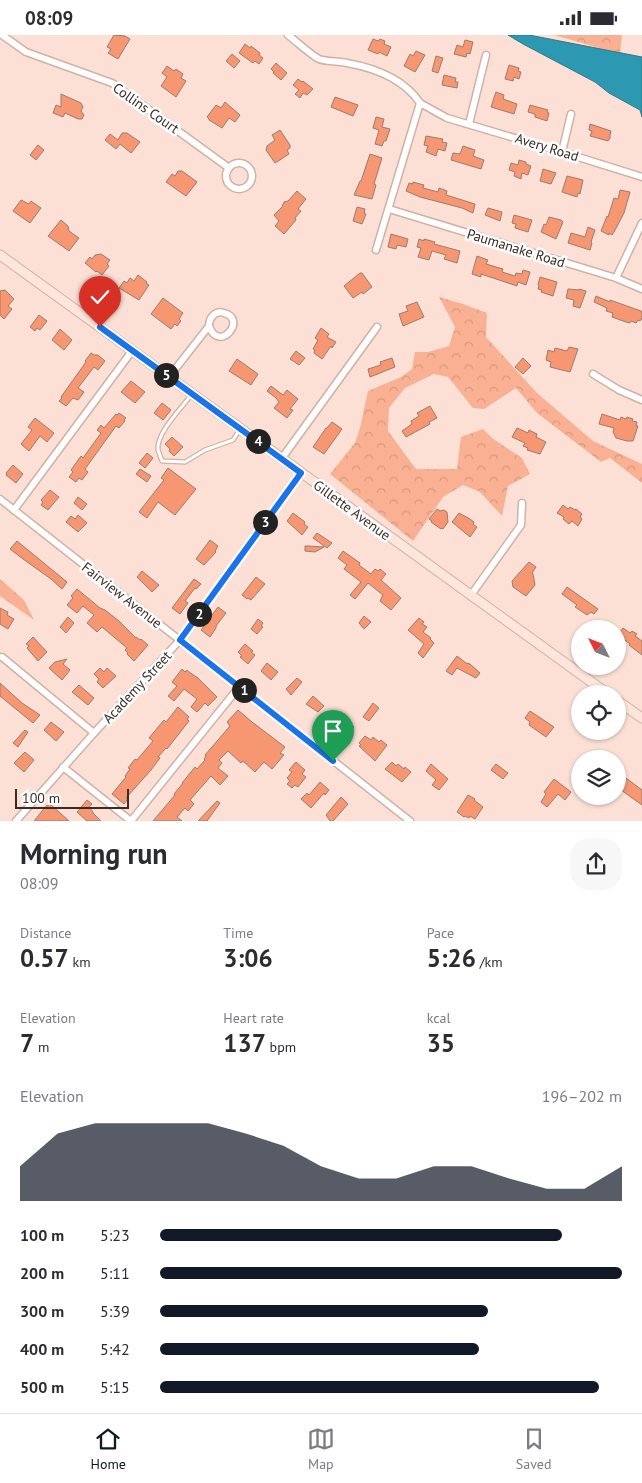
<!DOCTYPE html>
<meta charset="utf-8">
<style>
:root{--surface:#fff;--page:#f7f7f7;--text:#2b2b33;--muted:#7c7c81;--line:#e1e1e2;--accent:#111827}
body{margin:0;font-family:"PT Sans",sans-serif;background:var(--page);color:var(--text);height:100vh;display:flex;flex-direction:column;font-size:19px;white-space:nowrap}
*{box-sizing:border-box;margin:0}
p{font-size:16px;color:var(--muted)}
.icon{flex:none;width:28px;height:28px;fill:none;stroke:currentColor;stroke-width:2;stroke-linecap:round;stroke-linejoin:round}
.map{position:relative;height:786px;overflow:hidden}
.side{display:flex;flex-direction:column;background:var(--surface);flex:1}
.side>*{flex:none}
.needle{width:32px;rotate:312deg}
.tools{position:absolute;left:571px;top:585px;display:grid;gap:10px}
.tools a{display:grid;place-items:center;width:55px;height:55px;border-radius:50%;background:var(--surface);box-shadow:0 1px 4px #0004;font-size:25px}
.scale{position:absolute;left:15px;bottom:12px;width:114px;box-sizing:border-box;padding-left:5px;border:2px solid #392c27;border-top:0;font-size:14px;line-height:18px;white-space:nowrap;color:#392c27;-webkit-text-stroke:4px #fff;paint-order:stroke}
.pin{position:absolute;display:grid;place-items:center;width:42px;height:42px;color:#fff;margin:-51px -21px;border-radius:50% 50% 50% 0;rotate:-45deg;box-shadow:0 0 5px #0007}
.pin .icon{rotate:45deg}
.km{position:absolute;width:25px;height:25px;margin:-12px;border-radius:50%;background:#222;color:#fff;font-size:14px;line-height:25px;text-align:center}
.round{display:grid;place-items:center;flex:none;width:52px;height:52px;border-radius:20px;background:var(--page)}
.summary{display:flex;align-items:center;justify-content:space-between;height:85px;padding:0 20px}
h1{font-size:28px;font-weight:800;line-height:38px}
.figures{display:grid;grid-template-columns:repeat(3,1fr);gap:8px;height:85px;padding:5px 20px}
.figures div{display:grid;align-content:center}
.figures b{font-size:25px;font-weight:800}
.figures small{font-size:14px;font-weight:400}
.figures p{font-size:14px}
.chart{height:140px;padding:10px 20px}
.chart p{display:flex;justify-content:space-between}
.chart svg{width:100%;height:90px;margin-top:5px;fill:var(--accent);opacity:.7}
ul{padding:0 20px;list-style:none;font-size:16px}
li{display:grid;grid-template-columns:80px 60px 1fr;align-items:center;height:38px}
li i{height:12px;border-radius:6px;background:var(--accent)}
.status{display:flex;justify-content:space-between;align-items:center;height:35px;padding:0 25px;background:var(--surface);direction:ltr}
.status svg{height:14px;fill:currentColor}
.menu{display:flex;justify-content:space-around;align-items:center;height:70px;border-top:1px solid var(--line);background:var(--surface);font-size:14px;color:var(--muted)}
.menu a{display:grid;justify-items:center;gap:2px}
.menu .on{color:var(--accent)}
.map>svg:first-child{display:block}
.forest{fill:url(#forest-crowns)}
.water{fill:#2d98b1;stroke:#317888}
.building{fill:#f69771;stroke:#9b7c70}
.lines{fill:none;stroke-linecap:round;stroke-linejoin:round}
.lane-casing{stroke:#d2b1a4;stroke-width:5.5}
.street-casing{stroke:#d2b1a4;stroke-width:9}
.secondary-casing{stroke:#d2b1a4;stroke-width:11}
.lane{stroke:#fff;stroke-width:3}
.street{stroke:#fff;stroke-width:6}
.secondary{stroke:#fee6dc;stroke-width:9}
.route-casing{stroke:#fff;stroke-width:10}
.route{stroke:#1a73e8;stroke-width:6}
.labels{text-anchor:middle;stroke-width:5;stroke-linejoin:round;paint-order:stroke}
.street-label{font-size:14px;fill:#392c27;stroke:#fff}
</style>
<div class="status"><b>08:09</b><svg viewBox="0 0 49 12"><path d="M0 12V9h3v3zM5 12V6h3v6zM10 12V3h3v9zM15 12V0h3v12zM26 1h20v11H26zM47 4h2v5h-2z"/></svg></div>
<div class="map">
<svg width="642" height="786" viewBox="0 0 642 786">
<defs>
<pattern id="forest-crowns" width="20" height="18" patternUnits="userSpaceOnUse" patternTransform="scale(1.25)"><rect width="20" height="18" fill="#fab193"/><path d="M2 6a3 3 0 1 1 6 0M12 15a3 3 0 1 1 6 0" fill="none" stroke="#d7987f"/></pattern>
</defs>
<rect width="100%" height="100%" fill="#fce0d5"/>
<g class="forest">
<polygon points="554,0 622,0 620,19"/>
<polygon points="439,262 463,269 487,278 486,302 537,358 593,406 642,429 642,448 610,423 601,427 537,378 516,353 484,374 473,373 448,342 434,339 405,353 389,373 388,396 416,434 457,434 461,402 483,394 492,403 522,423 530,439 508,451 502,481 480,457 463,450 443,462 413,506 330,439 355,408 360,393 368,356 401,342 412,334 415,317 428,317 449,311 455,292"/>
<polygon points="0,544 24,565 34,585 0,561"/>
</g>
<polygon class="water" points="508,0 529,0 642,22 642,82 640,75 609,58 595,47 523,9"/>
<g class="building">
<polygon points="114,0 125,1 130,4 118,24 108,18 111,14 107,12"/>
<polygon points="373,4 378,6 380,4 385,6 384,9 391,12 387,21 379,17 378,19 368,15"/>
<polygon points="465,5 473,7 470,19 467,18 466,22 454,19 457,10 463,12"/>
<polygon points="245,9 250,13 251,11 260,18 259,20 263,23 259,29 255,26 253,28 239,18"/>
<polygon points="416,16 425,20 415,37 404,31 410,19 413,21"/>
<polygon points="232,19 240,26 234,33 226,26"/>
<polygon points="436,21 443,23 438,38 432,36"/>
<polygon points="276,28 287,38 281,45 273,38 274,37 271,34"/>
<polygon points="509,30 519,33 518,36 521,37 519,44 514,42 513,46 505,44"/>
<polygon points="167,31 174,36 176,34 183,39 181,43 186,46 176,62 161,51 167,42 162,38"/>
<polygon points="444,40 456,43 455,47 458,47 457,53 442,50"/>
<polygon points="298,44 302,47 303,46 313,54 307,60 303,58 300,63 295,59 299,55 293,50"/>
<polygon points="496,57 504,60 503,64 517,69 514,79 491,72"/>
<polygon points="61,59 81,68 83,72 81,76 84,80 82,84 78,84 65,78 63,82 53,78 56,70 61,72"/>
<polygon points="335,62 358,70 353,81 331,72"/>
<polygon points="225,67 240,80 235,87 229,83 222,93 209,85 209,84 207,82 216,70 221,73"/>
<polygon points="530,70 548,75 547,77 549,78 547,86 535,82 535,79 528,77"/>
<polygon points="376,82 384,84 382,92 390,94 386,106 384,106 382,111 375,109 379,95 373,93"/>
<polygon points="590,89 611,96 610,100 610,103 608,106 590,101 592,96 589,95"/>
<polygon points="280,95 290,110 290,113 287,115 289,119 275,128 266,115 267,111 275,105 272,100"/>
<polygon points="122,98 127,98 140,107 131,118 120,109 116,114 105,105 110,99 118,105"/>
<polygon points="426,101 443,104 442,107 447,108 445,116 438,114 436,121 426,117 428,111 424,110"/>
<polygon points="38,110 44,115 36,125 30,120"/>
<polygon points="463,111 475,115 473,121 484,125 481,134 451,125 453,118 460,119"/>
<polygon points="370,119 382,123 374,149 376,150 372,164 354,160 360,146 361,146"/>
<polygon points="519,125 526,127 526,129 531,131 528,140 522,138 521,144 514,141 515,137 509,135 511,128 518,130"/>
<polygon points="543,134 556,138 551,149 540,146"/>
<polygon points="178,136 182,136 197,147 186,161 166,147 172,139 175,141"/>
<polygon points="567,141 583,145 580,159 578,158 577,162 562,157"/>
<polygon points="413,147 424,150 423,153 438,157 439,153 447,156 446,160 475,169 473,178 462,173 420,162 406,156 409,148 413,149"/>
<polygon points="620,155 630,157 624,178 614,197 612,200 609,198 609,200 601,196 607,181 608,182 614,163 618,164"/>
<polygon points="297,156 306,164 298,174 301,176 295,183 296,185 284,199 275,191 279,186 274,180 282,172 284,167 288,166"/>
<polygon points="21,165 29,169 31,166 41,173 30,188 13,176"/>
<polygon points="357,172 365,174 364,178 366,179 362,189 353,186"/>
<polygon points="488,173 502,177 500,186 485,180"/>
<polygon points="514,180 532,185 528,197 515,193 516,189 512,188"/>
<polygon points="549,182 561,185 563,187 556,204 541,197 544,189 546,190"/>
<polygon points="61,185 68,191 69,196 79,203 69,216 48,201"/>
<polygon points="588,192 595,195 591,207 592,208 590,215 568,208 571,198 585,202"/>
<polygon points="391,199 408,204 406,212 397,210 396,214 388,212"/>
<polygon points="419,204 424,206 424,204 435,207 434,209 460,216 457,228 444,224 446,220 432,216 429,225 418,222 421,213 417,212"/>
<polygon points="101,219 110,225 107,229 109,231 102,240 97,236 96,237 85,228 90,222 92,224 95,220"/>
<polygon points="477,221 488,225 486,229 503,234 502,237 515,241 516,238 522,239 523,235 530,237 526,250 518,247 517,251 481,239 481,242 472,239"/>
<polygon points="360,238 362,238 372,252 363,259 362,257 353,263 344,251"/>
<polygon points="138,240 147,247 146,248 149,250 139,265 119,253 124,246 127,248 130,243 134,246"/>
<polygon points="540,242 557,247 553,261 541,257 542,255 538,254 539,251 538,250"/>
<polygon points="568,254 579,255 579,254 586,256 580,273 573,271 574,265 566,263"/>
<polygon points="5,255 14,264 8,271 12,274 4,284 0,280 0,256"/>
<polygon points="596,261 610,267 610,265 641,276 642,278 642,284 641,284 640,286 638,285 636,288 631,286 630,288 626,287 612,282 613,278 606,276 607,273 594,267"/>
<polygon points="163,263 183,278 179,284 181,286 177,291 175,289 171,294 151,279"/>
<polygon points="417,267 424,282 403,291 399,279 408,276 406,271"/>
<polygon points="39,280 47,286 40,295 37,293 35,296 30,292"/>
<polygon points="321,293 329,299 327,302 336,307 332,313 331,311 322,324 314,318 315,315 313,314 318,305 315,303"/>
<polygon points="60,294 72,305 64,315 52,305"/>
<polygon points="569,312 578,314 570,337 550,332 551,327 546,325 548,315 554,317 555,313 567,316"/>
<polygon points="296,316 305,323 299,330 290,324"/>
<polygon points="91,318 94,320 98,320 105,326 98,335 94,332 78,353 84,357 78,365 73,363 66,371 59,366 62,363 61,362 86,327 85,326"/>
<polygon points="392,323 395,332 370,342 368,334 381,330 380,327"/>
<polygon points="523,323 531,331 523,339 515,332"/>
<polygon points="237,324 258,339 251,350 229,336"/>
<polygon points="131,346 145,357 135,368 121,357"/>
<polygon points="271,351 283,360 287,355 298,364 290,374 293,375 287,383 274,373 279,367 276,363 267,356"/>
<polygon points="162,368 171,375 163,385 154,378"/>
<polygon points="430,371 437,383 429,387 430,389 406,402 402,396 412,389 411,386 419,381 417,378"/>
<polygon points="119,378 126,383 124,385 125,386 119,393 116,391 85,434 88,437 82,445 79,443 76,447 69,442 73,437 71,435 81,421 83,423 101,398 97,395 101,390 104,393 116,379 117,380"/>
<polygon points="602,379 620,385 621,382 626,384 627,382 633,384 632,386 637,387 636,391 638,391 633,406 627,406 616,403 613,397 614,393 599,389"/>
<polygon points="35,383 54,398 47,407 40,401 29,416 21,409 32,395 28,392"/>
<polygon points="332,387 342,394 324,419 313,412 326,393 327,393"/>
<polygon points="517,393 528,398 529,395 537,399 536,402 546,407 540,419 527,415 528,413 523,411 525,408 512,402"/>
<polygon points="172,402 183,412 174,421 169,416 170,414 165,409"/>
<polygon points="147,418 153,423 145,433 139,428"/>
<polygon points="13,430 23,439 16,448 6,440 7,439 6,438"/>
<polygon points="168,433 196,454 175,480 158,467 147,483 139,477 164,445 161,443"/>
<polygon points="140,434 151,441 147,447 136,439"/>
<polygon points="50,455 59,462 48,475 41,470 43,467 41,465"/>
<polygon points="78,462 87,469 82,475 74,468"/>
<polygon points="563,470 568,474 570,472 575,475 576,474 582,479 580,482 582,484 578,491 572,486 569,489 563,484 564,482 557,478"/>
<polygon points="437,474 440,476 444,475 447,477 448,487 443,494 441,493 441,494 431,487 432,486 429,484"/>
<polygon points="293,478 305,487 304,489 308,492 302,500 287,486"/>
<polygon points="459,478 470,484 474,487 473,489 477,492 470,502 452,487"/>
<polygon points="78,480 87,488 78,497 66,487 71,481 75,484"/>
<polygon points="317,498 332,508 327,513 313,503"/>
<polygon points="210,505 218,511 215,516 216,517 204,530 196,524"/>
<polygon points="17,506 67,547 62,554 51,544 23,524 10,514"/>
<polygon points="305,511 308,511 324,512 315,517 305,516"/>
<polygon points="343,516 360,528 359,530 371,539 375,534 378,536 380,534 386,539 381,545 401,563 391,575 380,566 383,560 368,548 355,564 350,560 361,547 344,534 347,530 338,523"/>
<polygon points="529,527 536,532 532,538 533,539 535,550 526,561 513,552 512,546"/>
<polygon points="142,536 159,550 152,557 137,542"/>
<polygon points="256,542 265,549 251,565 248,563 247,564 242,560"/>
<polygon points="194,544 201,549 196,554 195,553 185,566 188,568 180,579 172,573"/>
<polygon points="567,552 598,574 594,579 591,577 587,580 575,572 577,570 562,559"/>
<polygon points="77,554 100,573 105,575 119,586 136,603 136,602 140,605 141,604 148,610 134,626 127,619 128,618 125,615 127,613 102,592 97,597 87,588 94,580 83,571 77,578 67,570 73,563 71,561"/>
<polygon points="218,572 226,578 216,591 216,593 210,602 201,595"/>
<polygon points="0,573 8,577 7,580 14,584 8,594 0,589"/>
<polygon points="364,581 371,587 364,594 359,588"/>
<polygon points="68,582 74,588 66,598 60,592"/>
<polygon points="419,583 424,587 422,589 427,592 423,597 431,603 430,604 434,608 423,623 418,618 424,609 408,595"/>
<polygon points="258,584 263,588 261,591 263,592 257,599 251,594"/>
<polygon points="623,593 630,598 632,596 637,599 635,601 642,606 642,620 629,610 630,609 618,600"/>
<polygon points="33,602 47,617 38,626 27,613 29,611 26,609"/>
<polygon points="245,609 253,616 251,617 255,620 248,629 240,622 242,621 238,617"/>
<polygon points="457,621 466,628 470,629 480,638 476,643 457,633 452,640 446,636"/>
<polygon points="67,624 63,629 70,635 62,645 49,633 55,627"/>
<polygon points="267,628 278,637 271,645 261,636"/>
<polygon points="100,633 104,637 107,633 116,641 103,653 97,647 99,644 94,639"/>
<polygon points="182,634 185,637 187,635 189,637 198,643 217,662 208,671 205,668 197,677 191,672 197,664 184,654 174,666 168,661 177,651 172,647"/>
<polygon points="297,643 302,647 291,660 286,654"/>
<polygon points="0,648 22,668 40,680 33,688 0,661"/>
<polygon points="79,650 94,663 88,670 72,657"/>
<polygon points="313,661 324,671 318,677 306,669"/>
<polygon points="373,668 379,673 369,686 363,682"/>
<polygon points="178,672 189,682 187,684 189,686 167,714 166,713 158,722 160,723 151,735 126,763 128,764 124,769 112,759 126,742 125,741 130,734 128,733 135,724 137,725 153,706 149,703 164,685 166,687"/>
<polygon points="238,675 252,687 285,712 280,718 284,720 272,734 264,727 255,737 243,726 241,728 228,716 219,725 222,728 218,733 228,741 220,750 211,741 190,765 194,769 188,776 185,773 177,782 182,786 153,786 175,760 174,759 183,748 182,748 195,732 197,734 205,725 204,724 206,721 205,720 230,691 227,687"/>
<polygon points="530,676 554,692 546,702 529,690 530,687 525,683"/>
<polygon points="342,682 354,692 347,699 334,690"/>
<polygon points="51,687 64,697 56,706 44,695"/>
<polygon points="25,695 28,697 18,712 13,708"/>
<polygon points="365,701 371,705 373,702 379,707 381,705 387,710 375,726 359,711 361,710 359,708"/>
<polygon points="25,717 34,725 24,737 14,728"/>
<polygon points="296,727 305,735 302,739 306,742 298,752 295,750 292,753 287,749 290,746 287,743 292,737 289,735"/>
<polygon points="392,727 396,731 398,729 404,734 405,732 411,737 402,747 385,734"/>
<polygon points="431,729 448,744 439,755 432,750 436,745 426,736"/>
<polygon points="496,729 508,738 503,744 491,735"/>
<polygon points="618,739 625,744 626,743 642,755 642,770 621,755 622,754 618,751"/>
<polygon points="554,744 571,757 565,765 558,759 547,772 541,767 546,759 544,757"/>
<polygon points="320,747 329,755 325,760 324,758 311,773 301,764 307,758 309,760"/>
<polygon points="468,760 475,764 474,765 483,772 475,784 470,781 469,783 465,781 464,782 457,777"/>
<polygon points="341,762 348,769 333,786 330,786 326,780"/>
<polygon points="87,765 92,769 89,772 93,777 93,778 101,786 87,786 77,777"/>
<polygon points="217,766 220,768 207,786 198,786"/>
<polygon points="50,769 69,786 34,786 47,770 48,771"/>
</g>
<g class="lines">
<defs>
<path id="lane" d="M191,360C182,373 156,398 158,415C159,418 161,423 162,426L185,427L205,415L233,405L240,394"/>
<g id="street">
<polyline points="2,0 26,17 112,48 229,133"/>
<path d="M288,0C296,6 311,20 319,24C327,27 338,26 347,28C375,33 404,44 420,68"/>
<polyline points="469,89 486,20"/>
<polyline points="562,117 571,79"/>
<circle cx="239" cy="141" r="13"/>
<polyline points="389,174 616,243 642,254"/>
<polyline points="376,215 420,68 447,83 562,117 642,142"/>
<polyline points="616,243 642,188"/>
<polyline points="593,339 619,355 642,365"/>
<path d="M169,342L209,291C209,283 215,275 224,278C248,284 219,319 209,291"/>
<polyline points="282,423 377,292"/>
<polyline points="0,464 410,786"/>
<polyline points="14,475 132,316"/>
<polyline points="471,560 521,490 522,468"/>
<polyline points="2,622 94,698"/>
<polyline points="63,732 131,786"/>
<polyline points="16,786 94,698 180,605 301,438"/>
<polyline points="131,786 239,652"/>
</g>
<g id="secondary">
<polyline points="0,220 608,659"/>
<polyline points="618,666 642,683"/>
</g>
</defs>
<use href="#lane" class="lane-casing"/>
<use href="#street" class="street-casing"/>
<use href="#secondary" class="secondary-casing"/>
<use href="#lane" class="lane"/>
<use href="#street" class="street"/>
<use href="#secondary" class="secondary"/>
</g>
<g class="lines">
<defs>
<polyline id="route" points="100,292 301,438 180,605 333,726"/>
</defs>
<use href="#route" class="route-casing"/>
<use href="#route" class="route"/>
</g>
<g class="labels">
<g class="street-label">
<text transform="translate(146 73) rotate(35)" y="5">Collins Court</text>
<text transform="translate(547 112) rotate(17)" y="5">Avery Road</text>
<text transform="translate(516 213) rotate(17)" y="5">Paumanake Road</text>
<text transform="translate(352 475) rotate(36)" y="5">Gillette Avenue</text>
<text transform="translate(122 560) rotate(38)" y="5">Fairview Avenue</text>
<text transform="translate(137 652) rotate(-47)" y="5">Academy Street</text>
</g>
</g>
</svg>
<div class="tools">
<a><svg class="needle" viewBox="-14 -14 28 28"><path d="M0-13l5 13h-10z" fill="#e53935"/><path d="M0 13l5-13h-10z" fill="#7c7c81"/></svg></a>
<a><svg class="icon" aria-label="locate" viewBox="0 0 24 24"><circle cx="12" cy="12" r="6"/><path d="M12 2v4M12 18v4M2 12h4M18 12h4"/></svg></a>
<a><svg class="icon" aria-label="layers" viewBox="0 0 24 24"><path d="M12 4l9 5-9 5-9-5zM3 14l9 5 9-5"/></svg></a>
</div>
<div class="scale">100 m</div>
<div class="pin" style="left:333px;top:726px;background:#1e9e55"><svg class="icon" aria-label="arrive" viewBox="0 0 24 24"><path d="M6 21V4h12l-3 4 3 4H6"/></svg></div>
<div class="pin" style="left:100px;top:292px;background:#d93025"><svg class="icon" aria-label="check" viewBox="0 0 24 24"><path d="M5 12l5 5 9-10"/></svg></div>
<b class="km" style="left:244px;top:655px">1</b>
<b class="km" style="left:199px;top:579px">2</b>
<b class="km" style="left:265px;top:487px">3</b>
<b class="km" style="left:258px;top:406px">4</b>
<b class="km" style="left:166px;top:340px">5</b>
</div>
<section class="side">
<div class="summary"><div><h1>Morning run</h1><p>08:09</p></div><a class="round"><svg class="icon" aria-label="share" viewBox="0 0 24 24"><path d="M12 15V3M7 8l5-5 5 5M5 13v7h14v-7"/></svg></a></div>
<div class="figures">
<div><p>Distance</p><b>0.57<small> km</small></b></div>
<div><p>Time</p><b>3:06</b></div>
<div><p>Pace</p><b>5:26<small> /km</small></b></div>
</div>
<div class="figures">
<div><p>Elevation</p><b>7<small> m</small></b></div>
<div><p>Heart rate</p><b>137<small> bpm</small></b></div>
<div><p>kcal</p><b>35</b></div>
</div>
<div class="chart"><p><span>Elevation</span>196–202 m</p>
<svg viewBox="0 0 160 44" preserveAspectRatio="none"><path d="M0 44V27L10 11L20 6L30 6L40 6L50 6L60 11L70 17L80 27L90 33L100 33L110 27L120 27L130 33L140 38L150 38L160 27V44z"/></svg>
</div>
<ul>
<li><b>100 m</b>5:23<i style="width:87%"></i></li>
<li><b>200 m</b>5:11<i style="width:100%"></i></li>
<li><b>300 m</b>5:39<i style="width:71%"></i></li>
<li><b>400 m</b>5:42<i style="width:69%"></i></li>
<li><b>500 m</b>5:15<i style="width:95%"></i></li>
</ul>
</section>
<nav class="menu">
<a class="on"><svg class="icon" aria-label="home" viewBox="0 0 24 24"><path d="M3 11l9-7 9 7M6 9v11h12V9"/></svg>Home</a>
<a><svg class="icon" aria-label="map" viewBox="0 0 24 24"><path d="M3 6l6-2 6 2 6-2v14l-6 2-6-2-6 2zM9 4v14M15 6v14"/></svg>Map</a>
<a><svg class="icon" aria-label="saved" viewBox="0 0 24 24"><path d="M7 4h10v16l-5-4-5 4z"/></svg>Saved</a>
</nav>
